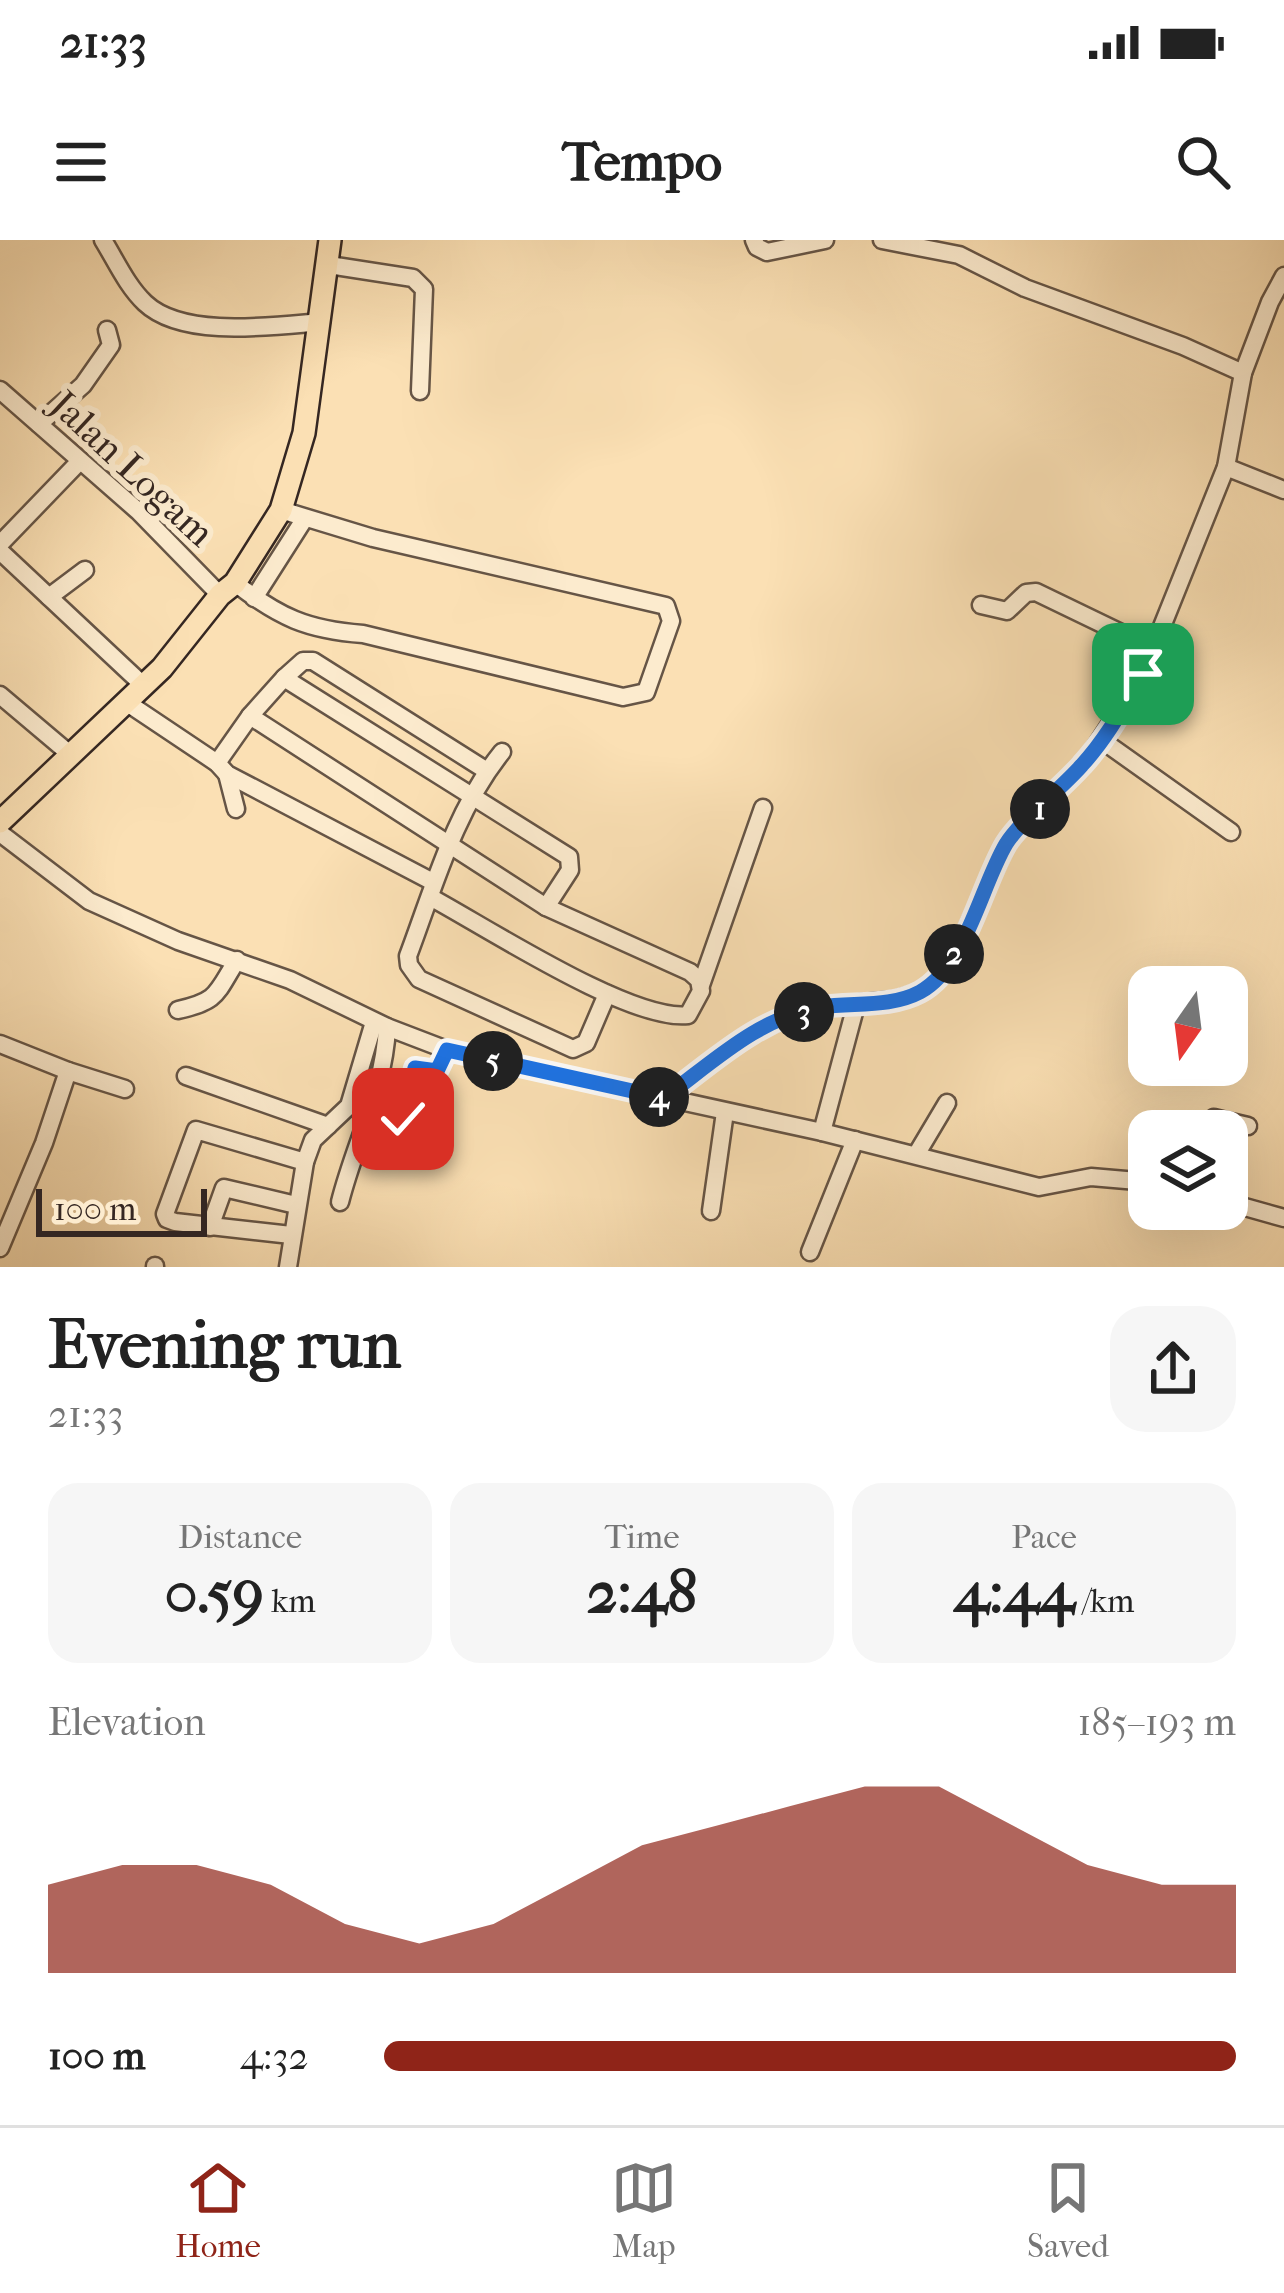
<!DOCTYPE html>
<meta charset="utf-8">
<style>
:root{--surface:#fff;--page:#f6f6f6;--text:#222;--muted:#767676;--line:#e0e0e0;--accent:#8f2418}
body{margin:0;font-family:"IM FELL French Canon",serif;background:var(--page);color:var(--text);height:100vh;display:flex;flex-direction:column;font-size:45px;white-space:nowrap}
*{box-sizing:border-box;margin:0}
p{font-size:39px;color:var(--muted)}
.icon{flex:none;width:66px;height:66px;fill:none;stroke:currentColor;stroke-width:2;stroke-linecap:round;stroke-linejoin:round}
.map{position:relative;height:1027px;overflow:hidden}
.drawer{display:flex;flex-direction:column;background:var(--surface);flex:1}
.drawer>*{flex:none}
.needle{width:78px;rotate:194deg}
.fabs{position:absolute;left:1128px;top:726px;display:grid;gap:24px}
.fabs a{display:grid;place-items:center;width:120px;height:120px;border-radius:24px;background:var(--surface);box-shadow:0 12px 48px #0002;font-size:60px}
.scale{position:absolute;left:36px;bottom:30px;width:171px;box-sizing:border-box;padding-left:12px;border:6px solid #352722;border-top:0;font-size:33px;line-height:42px;white-space:nowrap;color:#352722;-webkit-text-stroke:9px #fcebce;paint-order:stroke}
.pin{position:absolute;display:grid;place-items:center;width:102px;height:102px;color:#fff;margin:-51px;border-radius:24px;box-shadow:0 6px 18px #0006}
.km{position:absolute;width:60px;height:60px;margin:-30px;border-radius:50%;background:#222;color:#fff;font-size:33px;line-height:60px;text-align:center}
.round{display:grid;place-items:center;flex:none;width:126px;height:126px;border-radius:36px;background:var(--page)}
.summary{display:flex;align-items:center;justify-content:space-between;height:204px;padding:0 48px}
h1{font-size:66px;font-weight:700;line-height:90px}
.metrics{display:grid;grid-template-columns:repeat(3,1fr);gap:18px;height:204px;padding:12px 48px}
.metrics div{display:grid;align-content:center;border-radius:30px;background:var(--page);text-align:center}
.metrics b{font-size:60px;font-weight:700}
.metrics small{font-size:33px;font-weight:400}
.metrics p{font-size:33px}
.chart{height:336px;padding:24px 48px}
.chart p{display:flex;justify-content:space-between}
.chart svg{width:100%;height:216px;margin-top:12px;fill:var(--accent);opacity:.7}
ul{padding:0 48px;list-style:none;font-size:39px}
li{display:grid;grid-template-columns:192px 144px 1fr;align-items:center;height:90px}
li i{height:30px;border-radius:15px;background:var(--accent)}
.status{display:flex;justify-content:space-between;align-items:center;height:84px;padding:0 60px;background:var(--surface);direction:ltr}
.status svg{height:33px;fill:currentColor}
header{display:flex;justify-content:space-between;align-items:center;height:156px;padding:0 48px;background:var(--surface);font-size:54px;font-weight:700}
.menu{display:flex;justify-content:space-around;align-items:center;height:168px;border-top:3px solid var(--line);background:var(--surface);font-size:33px;color:var(--muted)}
.menu a{display:grid;justify-items:center;gap:6px}
.menu .on{color:var(--accent)}
.map>svg:first-child{display:block}
.lines{fill:none;stroke-linecap:round;stroke-linejoin:round}
.minor-casing{stroke:#665546;stroke-width:21}
.major-casing{stroke:#352722;stroke-width:26}
.minor{stroke:#fcebce;stroke-width:16}
.major{stroke:#fbe0b4;stroke-width:21}
.route-casing{stroke:#fff;stroke-width:24}
.route{stroke:#1a73e8;stroke-width:15}
.labels{text-anchor:middle;stroke-width:12;stroke-linejoin:round;paint-order:stroke}
.street-label{font-size:39px;fill:#352722;stroke:#fcebce}
</style>
<div class="status"><b>21:33</b><svg viewBox="0 0 49 12"><path d="M0 12V9h3v3zM5 12V6h3v6zM10 12V3h3v9zM15 12V0h3v12zM26 1h20v11H26zM47 4h2v5h-2z"/></svg></div>
<header><svg class="icon" aria-label="menu" viewBox="0 0 24 24"><path d="M4 6h16M4 12h16M4 18h16"/></svg>Tempo<svg class="icon" aria-label="search" viewBox="0 0 24 24"><circle cx="10" cy="10" r="6"/><path d="M15 15l6 6"/></svg></header>
<div class="map">
<svg width="1284" height="1027" viewBox="0 0 1284 1027">
<rect width="100%" height="100%" fill="#fbe0b4"/>
<filter id="stains"><feTurbulence type="fractalNoise" baseFrequency=".00167" numOctaves="4"/><feColorMatrix values="0 0 0 0 .2 0 0 0 0 .09 0 0 0 0 .02 0 0 0 .5 -.17"/></filter>
<radialGradient id="worn" r=".72"><stop offset=".6" stop-color="#630" stop-opacity="0"/><stop offset="1" stop-color="#630" stop-opacity=".3"/></radialGradient>
<g class="lines">
<defs>
<g id="minor">
<path d="M103,0C116,21 127,46 145,63C183,99 273,86 321,82"/>
<polyline points="754,0 757,7 767,12 825,0"/>
<polyline points="882,0 959,15 1025,48 1183,106 1243,133"/>
<polyline points="329,25 413,38 424,49 420,151"/>
<polyline points="0,150 138,271 220,355"/>
<polyline points="39,184 83,145 111,105 107,90"/>
<polyline points="1226,227 1284,250"/>
<polyline points="0,304 79,222"/>
<polyline points="0,311 143,445"/>
<path d="M235,343C279,377 307,390 363,394L623,457L646,452L671,381L666,366L373,298L281,270"/>
<polyline points="49,357 85,330"/>
<polyline points="254,358 305,278"/>
<polyline points="981,365 1007,371 1026,353 1036,352 1152,408"/>
<polyline points="284,438 303,421 313,421 487,531"/>
<polyline points="0,455 71,515"/>
<polyline points="126,462 217,523 227,534 433,642"/>
<path d="M250,476L546,667L690,732L699,740L701,751L688,775C631,782 486,687 430,657"/>
<polyline points="1103,501 1231,592"/>
<path d="M502,512C455,570 434,647 408,716L409,725L419,739L573,809L586,803L607,754"/>
<polyline points="217,523 250,476 284,438 569,617 570,630 546,667"/>
<polyline points="227,534 236,569"/>
<polyline points="0,593 89,661 178,701 290,740 387,787 447,810 822,892 1039,947 1091,937 1149,942"/>
<polyline points="701,745 763,568"/>
<path d="M178,770C219,761 216,753 237,720"/>
<polyline points="0,804 68,831 44,903 0,1008"/>
<polyline points="68,831 125,849"/>
<polyline points="186,836 328,886"/>
<polyline points="664,858 745,797 786,777 820,767 896,760 921,752 938,738 958,709 1008,600 1087,520 1143,434 1226,227 1243,133 1270,62 1284,36"/>
<polyline points="1204,891 1214,878 1248,886"/>
<polyline points="822,892 856,765"/>
<polyline points="396,914 415,828 437,831 447,810"/>
<polyline points="916,915 947,863"/>
<path d="M340,962C355,902 384,851 387,787"/>
<polyline points="1227,962 1284,978"/>
<polyline points="711,971 725,872"/>
<polyline points="210,987 224,948 296,965"/>
<polyline points="291,995 175,982 167,979 165,974 196,890 305,922"/>
<polyline points="810,1012 855,900"/>
<polyline points="155,1027 155,1026"/>
<polyline points="288,1027 305,922 313,900 349,866 374,782"/>
</g>
<polyline id="major" points="0,582 162,428 220,355 235,343 281,270 304,193 330,0"/>
</defs>
<use href="#minor" class="minor-casing"/>
<use href="#major" class="major-casing"/>
<use href="#minor" class="minor"/>
<use href="#major" class="major"/>
</g>
<g class="lines">
<defs>
<path id="route" d="M403,879L415,828L437,831L447,810L664,858C713,822 759,777 821,767C853,762 890,768 920,752C965,728 981,646 1006,604C1020,581 1062,548 1082,525C1107,498 1124,466 1143,434"/>
</defs>
<use href="#route" class="route-casing"/>
<use href="#route" class="route"/>
</g>
<g class="labels">
<g class="street-label">
<text transform="translate(133 228) rotate(43)" y="14">Jalan Logam</text>
</g>
</g>
<rect width="100%" height="100%" filter="url(#stains)"/>
<rect width="100%" height="100%" fill="url(#worn)"/>
</svg>
<div class="fabs">
<a><svg class="needle" viewBox="-14 -14 28 28"><path d="M0-13l5 13h-10z" fill="#e53935"/><path d="M0 13l5-13h-10z" fill="#767676"/></svg></a>
<a><svg class="icon" aria-label="layers" viewBox="0 0 24 24"><path d="M12 4l9 5-9 5-9-5zM3 14l9 5 9-5"/></svg></a>
</div>
<div class="scale">100 m</div>
<div class="pin" style="left:1143px;top:434px;background:#1e9e55"><svg class="icon" aria-label="arrive" viewBox="0 0 24 24"><path d="M6 21V4h12l-3 4 3 4H6"/></svg></div>
<div class="pin" style="left:403px;top:879px;background:#d93025"><svg class="icon" aria-label="check" viewBox="0 0 24 24"><path d="M5 12l5 5 9-10"/></svg></div>
<b class="km" style="left:1040px;top:569px">1</b>
<b class="km" style="left:954px;top:714px">2</b>
<b class="km" style="left:804px;top:772px">3</b>
<b class="km" style="left:659px;top:857px">4</b>
<b class="km" style="left:493px;top:821px">5</b>
</div>
<section class="drawer">
<div class="summary"><div><h1>Evening run</h1><p>21:33</p></div><a class="round"><svg class="icon" aria-label="share" viewBox="0 0 24 24"><path d="M12 15V3M7 8l5-5 5 5M5 13v7h14v-7"/></svg></a></div>
<div class="metrics">
<div><p>Distance</p><b>0.59<small> km</small></b></div>
<div><p>Time</p><b>2:48</b></div>
<div><p>Pace</p><b>4:44<small> /km</small></b></div>
</div>
<div class="chart"><p><span>Elevation</span>185–193 m</p>
<svg viewBox="0 0 160 44" preserveAspectRatio="none"><path d="M0 44V26L10 22L20 22L30 26L40 34L50 38L60 34L70 26L80 18L90 14L100 10L110 6L120 6L130 14L140 22L150 26L160 26V44z"/></svg>
</div>
<ul>
<li><b>100 m</b>4:32<i style="width:100%"></i></li>
</ul>
</section>
<nav class="menu">
<a class="on"><svg class="icon" aria-label="home" viewBox="0 0 24 24"><path d="M3 11l9-7 9 7M6 9v11h12V9"/></svg>Home</a>
<a><svg class="icon" aria-label="map" viewBox="0 0 24 24"><path d="M3 6l6-2 6 2 6-2v14l-6 2-6-2-6 2zM9 4v14M15 6v14"/></svg>Map</a>
<a><svg class="icon" aria-label="saved" viewBox="0 0 24 24"><path d="M7 4h10v16l-5-4-5 4z"/></svg>Saved</a>
</nav>
